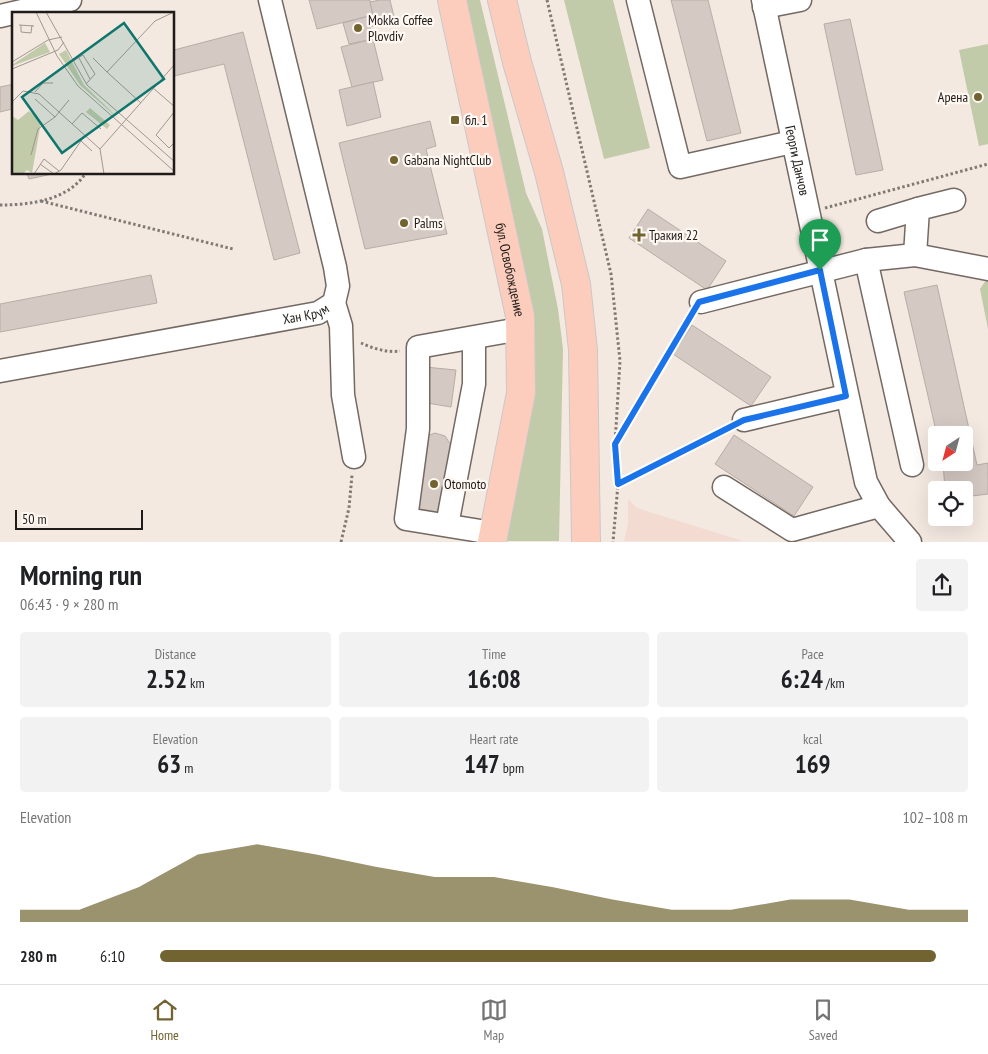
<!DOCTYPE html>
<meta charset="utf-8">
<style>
:root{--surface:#fff;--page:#f2f2f2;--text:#202124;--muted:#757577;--line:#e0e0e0;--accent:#726431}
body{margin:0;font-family:"PT Sans Narrow",sans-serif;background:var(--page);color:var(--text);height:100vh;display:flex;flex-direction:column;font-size:19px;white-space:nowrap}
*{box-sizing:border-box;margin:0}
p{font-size:16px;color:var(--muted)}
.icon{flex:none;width:28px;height:28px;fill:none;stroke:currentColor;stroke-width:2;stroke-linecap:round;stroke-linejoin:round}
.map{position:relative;height:542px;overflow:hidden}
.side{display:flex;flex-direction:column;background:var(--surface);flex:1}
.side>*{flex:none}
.needle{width:32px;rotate:216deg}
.tools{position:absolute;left:928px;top:426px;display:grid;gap:10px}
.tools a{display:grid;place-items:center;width:45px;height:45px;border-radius:5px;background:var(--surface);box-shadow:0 5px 20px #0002;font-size:25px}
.scale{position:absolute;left:15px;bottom:12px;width:128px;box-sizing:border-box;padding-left:5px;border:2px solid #1f1b18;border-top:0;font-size:14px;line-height:18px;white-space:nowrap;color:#1f1b18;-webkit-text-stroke:4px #fef7f2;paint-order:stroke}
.pin{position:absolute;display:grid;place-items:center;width:42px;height:42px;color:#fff;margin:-51px -21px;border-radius:50% 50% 50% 0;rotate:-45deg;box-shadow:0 0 5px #0007}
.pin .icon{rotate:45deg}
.round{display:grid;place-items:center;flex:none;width:52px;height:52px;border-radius:5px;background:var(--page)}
.summary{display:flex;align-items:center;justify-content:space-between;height:85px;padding:0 20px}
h1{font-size:28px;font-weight:700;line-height:38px}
.metrics{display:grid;grid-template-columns:repeat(3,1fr);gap:8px;height:85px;padding:5px 20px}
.metrics div{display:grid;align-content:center;border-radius:5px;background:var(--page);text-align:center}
.metrics b{font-size:25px;font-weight:700}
.metrics small{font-size:14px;font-weight:400}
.metrics p{font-size:14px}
.chart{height:140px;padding:10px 20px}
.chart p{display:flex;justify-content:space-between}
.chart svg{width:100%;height:90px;margin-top:5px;fill:var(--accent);opacity:.7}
ul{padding:0 20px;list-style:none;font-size:16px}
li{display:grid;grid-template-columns:80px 60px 1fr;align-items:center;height:38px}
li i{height:12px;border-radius:6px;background:var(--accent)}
.tabs{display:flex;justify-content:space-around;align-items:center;height:70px;border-top:1px solid var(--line);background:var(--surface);font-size:14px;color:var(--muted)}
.tabs a{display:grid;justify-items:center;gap:2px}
.tabs .on{color:var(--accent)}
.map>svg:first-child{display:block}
.commercial{fill:#f4dbd2}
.green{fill:#c1caa9}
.building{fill:#d5cac3;stroke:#b8ada6}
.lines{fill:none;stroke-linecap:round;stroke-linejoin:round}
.minor-casing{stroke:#736963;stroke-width:25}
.major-casing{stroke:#c9c8c8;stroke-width:30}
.path{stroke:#817a74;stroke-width:3;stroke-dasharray:2.5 2.5;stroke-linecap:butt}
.minor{stroke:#fff;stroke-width:22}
.major{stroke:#fccdbc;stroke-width:28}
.route-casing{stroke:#fff;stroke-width:10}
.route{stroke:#1a73e8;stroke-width:6}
.poi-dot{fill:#726431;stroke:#fef7f2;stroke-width:2}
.labels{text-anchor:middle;stroke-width:4.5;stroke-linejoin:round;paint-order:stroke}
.poi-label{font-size:14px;fill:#1f1b18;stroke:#fef7f2;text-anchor:start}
.street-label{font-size:14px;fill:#1f1b18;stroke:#fef7f2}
.inset-road{fill:none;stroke:#9f9791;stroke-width:1}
.view{fill:#0f766e;fill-opacity:0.15;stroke:#0f766e;stroke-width:2.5}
.inset-edge{fill:none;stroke:#1f1b18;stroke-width:2.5}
</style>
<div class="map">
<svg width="988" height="542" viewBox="0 0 988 542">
<rect width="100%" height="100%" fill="#f4e9e1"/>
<polygon class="commercial" points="628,499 637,508 743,541 624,541 628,522"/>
<g class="green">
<polygon points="461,0 480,0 526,193 542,229 558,309 563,349 559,541 504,541 533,395 534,331"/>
<polygon points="564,0 613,0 650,148 604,159"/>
<polygon points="988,44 988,144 979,146 959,50"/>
<polygon points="988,277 988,329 980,289"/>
</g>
<g class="building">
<polygon points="309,0 370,0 373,15 317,29"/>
<polygon points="380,0 390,0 395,21 370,27 373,39 349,44 343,23 373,15 370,2"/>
<polygon points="671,0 708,0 741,133 707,141"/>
<polygon points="850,19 883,170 856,175 824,24"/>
<polygon points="243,32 300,253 274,260 224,64 174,76 174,50"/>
<polygon points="373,39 383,80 352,87 341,47"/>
<polygon points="373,82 381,117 347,126 339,90"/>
<polygon points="14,84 14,116 12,109 0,112 0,87"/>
<polygon points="430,121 436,146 426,149 447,234 365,249 339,143"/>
<polygon points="27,174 52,174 29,179"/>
<polygon points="648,209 726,261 707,290 629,238"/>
<polygon points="151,275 157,303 0,332 0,304"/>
<polygon points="937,285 977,465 988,463 988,494 964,497 964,490 945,490 943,462 964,462 964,435 937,435 904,292"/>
<polygon points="692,325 771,377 751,406 673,354"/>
<polygon points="425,367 456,370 451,407 421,402"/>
<polygon points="435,433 445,436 451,445 439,520 414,515 426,436"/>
<polygon points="734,435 813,487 794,516 715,464"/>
</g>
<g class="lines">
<defs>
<g id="minor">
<polyline points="638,0 680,167 792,142"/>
<path id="s1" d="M763,0L866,482L879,506L910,542"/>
<polyline points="764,7 800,0"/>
<polyline points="0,16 70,0"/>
<polyline points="878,221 918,209"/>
<polyline points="915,255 918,209 954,200"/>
<polyline points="866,260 912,465"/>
<polyline points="701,302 866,260 915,255 988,269"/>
<polyline points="334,303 341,326 343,395 354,457"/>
<path id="s2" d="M0,371L318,313L334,303L338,286L335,267L270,0"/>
<polyline points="744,420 846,396"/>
<polyline points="724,487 792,530 879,506"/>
<polyline points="447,525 474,384 474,338"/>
<polyline points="493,533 406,519 418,429 418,347 520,329"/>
</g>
<g id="major">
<path id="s3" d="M452,0L520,316L521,393L492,542"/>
<polyline points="502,0 517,62 549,172 576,284 583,350 586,542"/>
</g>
</defs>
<use href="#minor" class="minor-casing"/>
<use href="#major" class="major-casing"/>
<g class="path">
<polyline points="547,0 611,274 620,361 615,444 618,484 613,542"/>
<polyline points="41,201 233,249"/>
<path d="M0,205C30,205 68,200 85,174"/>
<polyline points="825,208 988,164"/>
<path d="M361,343C372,348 387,353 400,351"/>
<polyline points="615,443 690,317"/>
<polyline points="618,484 729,427"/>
<polyline points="341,542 349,508 352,475"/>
</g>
<use href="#minor" class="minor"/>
<use href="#major" class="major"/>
</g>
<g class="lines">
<defs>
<polygon id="route" points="820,270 846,396 744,420 618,484 615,444 699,302"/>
</defs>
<use href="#route" class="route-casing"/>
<use href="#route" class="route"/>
</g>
<g class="poi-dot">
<circle cx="358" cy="28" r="5"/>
<circle cx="978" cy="97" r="5"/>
<rect x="450" y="115" width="10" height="10" rx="2.5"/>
<circle cx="394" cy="160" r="5"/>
<circle cx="404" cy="223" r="5"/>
<path d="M636.5 227.5h5v5h5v5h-5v5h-5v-5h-5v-5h5z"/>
<circle cx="434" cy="484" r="5"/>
</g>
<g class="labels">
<g class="poi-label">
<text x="368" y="25">Mokka Coffee<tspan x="368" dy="16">Plovdiv</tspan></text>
<text x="968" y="102" text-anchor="end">Арена</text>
<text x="465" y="125">бл. 1</text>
<text x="404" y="165">Gabana NightClub</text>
<text x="414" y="228">Palms</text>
<text x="649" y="240">Тракия 22</text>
<text x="444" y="489">Otomoto</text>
</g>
<g class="street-label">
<text dy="5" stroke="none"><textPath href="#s1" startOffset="164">Георги Данчов</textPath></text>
<text dy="5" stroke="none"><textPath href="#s3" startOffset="276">бул. Освобождение</textPath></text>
<text dy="5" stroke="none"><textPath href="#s2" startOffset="311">Хан Крум</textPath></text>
</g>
</g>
<g transform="translate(12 12)">
<rect width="162" height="162" fill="#f4e9e1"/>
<path d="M33,31L38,40L0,54V53ZM54,38L72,73L108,108L68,73L47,42ZM78,96L98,113L95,117L74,100ZM17,99L29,110L20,161L15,158L11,162H0V104L6,108Z" fill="#c1caa9"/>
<path class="inset-road" d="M24,0L45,44L66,74L163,160M34,0L75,73L163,150M7,13L22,14M9,13V20L19,21L20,13M67,46L78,67M81,46L95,60M61,49L71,43L83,62L74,72M0,50L36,28L50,25M0,57L46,38L52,30M141,76L163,95M23,80L31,71H41M23,87L43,105M0,90L11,79L27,82L88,137M129,91L95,60L143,9L162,0M163,99L144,123L157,136L163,130M60,112L70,101L89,117M68,128L80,139M88,137L163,52M88,137L92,162M19,143L26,117L43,105L57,88M28,152L42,162L49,158L73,123M22,162L32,147L47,159"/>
<path class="view" d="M112,11L152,67L50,141L10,85Z"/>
<rect width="162" height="162" class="inset-edge"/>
</g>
</svg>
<div class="tools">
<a><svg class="needle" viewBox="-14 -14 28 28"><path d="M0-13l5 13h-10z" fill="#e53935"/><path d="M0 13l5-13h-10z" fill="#757577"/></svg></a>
<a><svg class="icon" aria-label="locate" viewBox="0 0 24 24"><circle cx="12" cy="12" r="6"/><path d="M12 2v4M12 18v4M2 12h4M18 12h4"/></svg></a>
</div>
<div class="scale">50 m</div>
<div class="pin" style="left:820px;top:270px;background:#1e9e55"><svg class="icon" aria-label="arrive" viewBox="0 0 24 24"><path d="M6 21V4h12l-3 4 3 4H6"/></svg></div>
</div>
<section class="side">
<div class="summary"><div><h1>Morning run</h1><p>06:43 · 9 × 280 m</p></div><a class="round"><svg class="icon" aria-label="share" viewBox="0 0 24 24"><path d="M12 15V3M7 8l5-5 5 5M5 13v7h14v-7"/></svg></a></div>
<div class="metrics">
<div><p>Distance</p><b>2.52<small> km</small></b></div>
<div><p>Time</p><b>16:08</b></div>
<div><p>Pace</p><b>6:24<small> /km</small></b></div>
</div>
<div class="metrics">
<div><p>Elevation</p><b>63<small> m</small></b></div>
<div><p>Heart rate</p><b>147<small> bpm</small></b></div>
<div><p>kcal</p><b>169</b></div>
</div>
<div class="chart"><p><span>Elevation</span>102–108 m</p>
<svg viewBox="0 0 160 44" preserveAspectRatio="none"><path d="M0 44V38L10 38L20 27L30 11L40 6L50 11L60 17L70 22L80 22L90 27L100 33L110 38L120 38L130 33L140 33L150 38L160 38V44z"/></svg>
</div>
<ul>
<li><b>280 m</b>6:10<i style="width:96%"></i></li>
</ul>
</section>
<nav class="tabs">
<a class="on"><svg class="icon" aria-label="home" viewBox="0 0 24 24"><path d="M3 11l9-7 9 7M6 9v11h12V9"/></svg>Home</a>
<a><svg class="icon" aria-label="map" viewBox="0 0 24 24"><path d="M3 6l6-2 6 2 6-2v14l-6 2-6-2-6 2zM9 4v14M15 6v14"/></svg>Map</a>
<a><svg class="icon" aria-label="saved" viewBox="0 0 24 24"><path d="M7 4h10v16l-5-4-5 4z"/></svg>Saved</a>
</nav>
